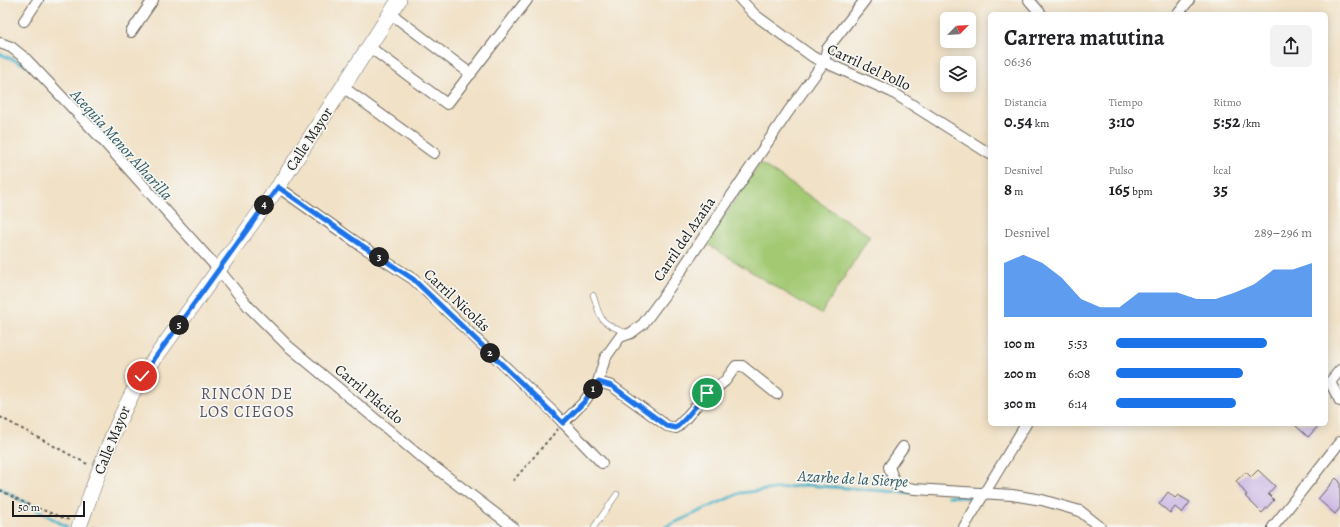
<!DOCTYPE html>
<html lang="es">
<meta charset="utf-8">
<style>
:root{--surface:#fff;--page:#f2f2f2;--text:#202124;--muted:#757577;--accent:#1a73e8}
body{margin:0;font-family:Alegreya,serif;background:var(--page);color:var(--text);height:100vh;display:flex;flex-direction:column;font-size:15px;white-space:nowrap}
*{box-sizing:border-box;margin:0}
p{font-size:13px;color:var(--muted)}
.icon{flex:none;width:22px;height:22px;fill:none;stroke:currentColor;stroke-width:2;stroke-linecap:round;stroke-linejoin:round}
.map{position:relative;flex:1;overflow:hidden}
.drawer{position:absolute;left:988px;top:12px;width:340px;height:414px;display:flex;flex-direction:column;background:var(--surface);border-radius:6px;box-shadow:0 2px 10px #0003}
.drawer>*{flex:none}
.needle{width:26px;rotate:66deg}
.buttons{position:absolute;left:940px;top:12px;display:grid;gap:8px}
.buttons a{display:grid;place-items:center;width:36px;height:36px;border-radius:6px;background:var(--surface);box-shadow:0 2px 10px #0003;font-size:20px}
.scale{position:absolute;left:12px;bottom:10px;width:73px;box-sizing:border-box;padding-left:4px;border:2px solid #1c1c1c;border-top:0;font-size:11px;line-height:14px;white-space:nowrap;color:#1c1c1c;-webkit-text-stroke:3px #f6f6f2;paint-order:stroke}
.pin{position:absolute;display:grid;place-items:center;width:34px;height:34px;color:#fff;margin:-17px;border:2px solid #fff;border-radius:50%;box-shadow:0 1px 4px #0007}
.km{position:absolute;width:20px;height:20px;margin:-10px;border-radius:50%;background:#222;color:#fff;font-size:11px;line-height:20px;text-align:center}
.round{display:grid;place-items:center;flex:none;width:42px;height:42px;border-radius:6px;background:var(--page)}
.head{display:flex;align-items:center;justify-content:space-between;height:68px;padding:0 16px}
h1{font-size:22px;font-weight:700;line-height:30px}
.metrics{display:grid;grid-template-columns:repeat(3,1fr);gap:6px;height:68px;padding:4px 16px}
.metrics div{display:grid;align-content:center}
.metrics b{font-size:17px;font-weight:700}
.metrics small{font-size:11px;font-weight:400}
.metrics p{font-size:11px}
.chart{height:112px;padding:8px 16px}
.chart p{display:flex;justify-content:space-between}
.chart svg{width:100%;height:72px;margin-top:4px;fill:var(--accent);opacity:.7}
ul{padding:0 16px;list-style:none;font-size:13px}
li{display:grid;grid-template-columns:64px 48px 1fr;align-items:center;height:30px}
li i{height:10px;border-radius:5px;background:var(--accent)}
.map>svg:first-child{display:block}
.green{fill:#a3c973;stroke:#607248}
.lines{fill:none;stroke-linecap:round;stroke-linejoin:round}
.stream{stroke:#4db5cb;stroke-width:3}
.building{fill:#cbb6e4}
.service-casing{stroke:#676158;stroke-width:6}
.minor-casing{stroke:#676158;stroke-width:12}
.secondary-casing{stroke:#676158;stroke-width:16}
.path{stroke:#676158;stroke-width:2;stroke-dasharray:3 3;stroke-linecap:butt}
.service{stroke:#fff;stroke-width:5}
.minor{stroke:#fff;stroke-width:10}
.secondary{stroke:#fff;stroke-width:15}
.route-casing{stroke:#fff;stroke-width:8}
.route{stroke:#1a73e8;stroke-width:5}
.labels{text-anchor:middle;stroke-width:3.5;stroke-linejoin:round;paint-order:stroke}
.street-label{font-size:15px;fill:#1c1c1c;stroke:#f6f6f2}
.water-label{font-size:16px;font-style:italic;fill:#305962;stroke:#f6f6f2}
.neighbourhood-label{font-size:16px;letter-spacing:1px;fill:#595262;stroke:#f6f6f2}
</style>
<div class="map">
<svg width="1340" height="527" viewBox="0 0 1340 527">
<rect width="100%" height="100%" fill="#f6f6f2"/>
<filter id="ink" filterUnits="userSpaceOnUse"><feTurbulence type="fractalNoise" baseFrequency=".025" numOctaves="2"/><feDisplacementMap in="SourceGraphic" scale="8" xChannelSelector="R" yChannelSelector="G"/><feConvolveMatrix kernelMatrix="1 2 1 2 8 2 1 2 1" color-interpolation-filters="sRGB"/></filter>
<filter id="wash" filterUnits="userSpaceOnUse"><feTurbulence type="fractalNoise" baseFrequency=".012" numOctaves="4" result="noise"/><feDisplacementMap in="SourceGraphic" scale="16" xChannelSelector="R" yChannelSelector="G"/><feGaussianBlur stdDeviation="0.9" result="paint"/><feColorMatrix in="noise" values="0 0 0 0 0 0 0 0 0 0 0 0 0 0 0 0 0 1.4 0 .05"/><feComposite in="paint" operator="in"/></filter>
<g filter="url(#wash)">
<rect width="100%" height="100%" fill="#f1e1c6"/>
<polygon class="green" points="760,163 870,236 821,314 761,278 706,243"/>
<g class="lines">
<g class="stream">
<polyline points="0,54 26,65"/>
<polyline points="0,488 67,527"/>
<polyline points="948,496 975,498"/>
<polyline points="665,527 740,493 806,485 911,493"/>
</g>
</g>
<g id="blocks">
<g class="building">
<polygon points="1294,424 1320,424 1308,437"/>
<polygon points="1258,470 1275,486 1268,494 1274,500 1262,513 1245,496 1247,495 1236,481 1246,472 1251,477"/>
<polygon points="1336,478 1340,482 1340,508 1335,514 1318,499"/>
<polygon points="1168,492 1175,498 1178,495 1190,502 1182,513 1175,507 1170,513 1159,504"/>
</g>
</g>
</g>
<g filter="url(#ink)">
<use href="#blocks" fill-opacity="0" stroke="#676158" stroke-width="1"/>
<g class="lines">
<defs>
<g id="service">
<path d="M593,295C596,302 597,310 601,317C604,324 620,331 628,333"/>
<polyline points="594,527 617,494"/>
</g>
<g id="minor">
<polyline points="741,0 755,15 813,57 892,92 990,154"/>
<polyline points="1029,0 1041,14"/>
<polyline points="390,13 471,74"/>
<polyline points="1178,14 1189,0"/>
<polyline points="24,21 38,0"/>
<polyline points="131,32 153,0"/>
<polyline points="0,43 11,47 26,59 98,135 219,270 248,306 287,345 416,453 513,527"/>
<polyline points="368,46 447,104 527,0"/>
<polyline points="343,87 434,153"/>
<polyline points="278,187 360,245 413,279 551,410 602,463"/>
<polyline points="1340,370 1330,382 1340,401"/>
<polyline points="598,382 612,386 667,426 676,428 685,419 707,393 714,390 725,381 736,366 742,366 777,394"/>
<polyline points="563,423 584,402 598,382 605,358 620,337 631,333 643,324 666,293 788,112 824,62 827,49 865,0"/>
<polyline points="903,447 889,467 896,486 915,489 1012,495 1042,500 1080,511 1100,527"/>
<polyline points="964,527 1026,424"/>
<polyline points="1273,527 1340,442"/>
</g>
<path id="secondary" d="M79,527C98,475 114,423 142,376L278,187L399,0"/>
</defs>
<use href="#service" class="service-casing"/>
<use href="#minor" class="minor-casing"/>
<use href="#secondary" class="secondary-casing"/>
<g class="path">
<polyline points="0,417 89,465"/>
<polyline points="513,481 558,429"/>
<polyline points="0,490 27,504 69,520"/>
<polyline points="92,526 99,527"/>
</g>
<use href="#service" class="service"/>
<use href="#minor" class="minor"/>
<use href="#secondary" class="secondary"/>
</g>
</g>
<g class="lines" filter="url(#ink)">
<defs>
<polyline id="route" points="142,376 278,187 360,244 413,279 563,423 584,402 598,382 612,386 667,426 676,428 685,419 707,393"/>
</defs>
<use href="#route" class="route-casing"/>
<use href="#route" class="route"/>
</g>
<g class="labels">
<g class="street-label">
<text transform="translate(869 67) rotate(25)" y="5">Carril del Pollo</text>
<text transform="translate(309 139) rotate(-57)" y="5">Calle Mayor</text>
<text transform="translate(684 239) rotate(-56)" y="5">Carril del Azaña</text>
<text transform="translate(457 300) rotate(43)" y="5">Carril Nicolás</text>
<text transform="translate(369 394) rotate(40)" y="5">Carril Plácido</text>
<text transform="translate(112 440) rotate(-68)" y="5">Calle Mayor</text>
</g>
<g class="water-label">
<text transform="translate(122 144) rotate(48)" y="6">Acequia Menor Alharilla</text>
<text transform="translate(853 478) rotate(3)" y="6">Azarbe de la Sierpe</text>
</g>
<g class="neighbourhood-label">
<text x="247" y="399">RINCÓN DE<tspan x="247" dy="18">LOS CIEGOS</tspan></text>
</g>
</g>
</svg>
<div class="buttons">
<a><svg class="needle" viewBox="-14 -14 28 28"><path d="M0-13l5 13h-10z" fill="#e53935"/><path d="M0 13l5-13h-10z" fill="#757577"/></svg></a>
<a><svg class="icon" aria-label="layers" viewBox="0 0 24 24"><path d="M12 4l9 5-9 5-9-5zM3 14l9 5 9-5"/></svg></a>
</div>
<div class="scale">50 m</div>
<div class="pin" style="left:707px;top:393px;background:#1e9e55"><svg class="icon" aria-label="arrive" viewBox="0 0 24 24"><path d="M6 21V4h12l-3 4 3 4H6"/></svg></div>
<div class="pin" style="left:142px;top:376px;background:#d93025"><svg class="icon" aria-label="check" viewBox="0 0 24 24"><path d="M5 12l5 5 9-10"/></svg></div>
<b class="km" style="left:593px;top:389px">1</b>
<b class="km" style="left:490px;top:353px">2</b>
<b class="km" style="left:379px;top:257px">3</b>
<b class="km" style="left:264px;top:205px">4</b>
<b class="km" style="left:179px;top:325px">5</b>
<section class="drawer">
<div class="head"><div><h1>Carrera matutina</h1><p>06:36</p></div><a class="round"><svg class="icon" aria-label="share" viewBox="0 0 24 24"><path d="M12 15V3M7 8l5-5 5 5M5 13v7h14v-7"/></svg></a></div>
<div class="metrics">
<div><p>Distancia</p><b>0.54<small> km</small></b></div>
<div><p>Tiempo</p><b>3:10</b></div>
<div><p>Ritmo</p><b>5:52<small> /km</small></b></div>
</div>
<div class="metrics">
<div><p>Desnivel</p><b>8<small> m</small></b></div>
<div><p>Pulso</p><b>165<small> bpm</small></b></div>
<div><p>kcal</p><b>35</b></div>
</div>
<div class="chart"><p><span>Desnivel</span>289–296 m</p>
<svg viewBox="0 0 160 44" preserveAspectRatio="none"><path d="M0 44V11L10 6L20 11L30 20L40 33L50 38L60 38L70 29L80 29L90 29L100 33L110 33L120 29L130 24L140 15L150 15L160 11V44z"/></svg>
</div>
<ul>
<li><b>100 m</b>5:53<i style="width:77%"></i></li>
<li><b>200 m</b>6:08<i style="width:65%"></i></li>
<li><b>300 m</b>6:14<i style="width:61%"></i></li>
</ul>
</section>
</div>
